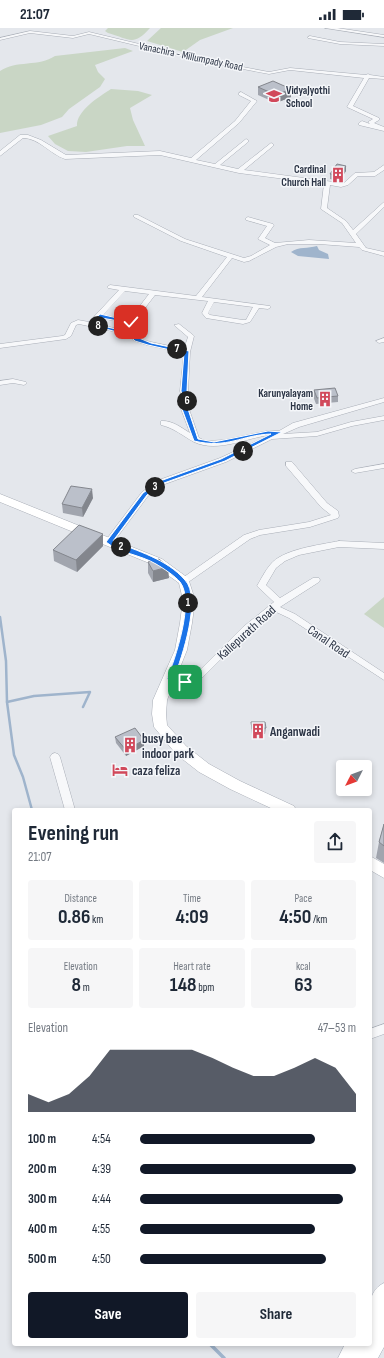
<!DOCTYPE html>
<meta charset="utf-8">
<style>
:root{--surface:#fff;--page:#f6f6f7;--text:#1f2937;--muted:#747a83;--accent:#111827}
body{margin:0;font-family:"Sofia Sans Condensed",sans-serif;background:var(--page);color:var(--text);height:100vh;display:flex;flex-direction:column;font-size:15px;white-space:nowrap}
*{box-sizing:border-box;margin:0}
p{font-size:13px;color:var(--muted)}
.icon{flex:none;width:22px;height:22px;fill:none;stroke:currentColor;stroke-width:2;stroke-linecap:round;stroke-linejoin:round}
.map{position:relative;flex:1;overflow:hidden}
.panel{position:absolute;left:12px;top:780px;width:360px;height:538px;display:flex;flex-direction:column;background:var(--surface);border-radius:4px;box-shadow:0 2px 6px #0003}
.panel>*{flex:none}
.needle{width:26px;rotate:228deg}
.controls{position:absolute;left:336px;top:732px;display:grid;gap:8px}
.controls a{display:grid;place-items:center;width:36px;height:36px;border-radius:4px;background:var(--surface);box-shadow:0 2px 6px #0003;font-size:20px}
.pin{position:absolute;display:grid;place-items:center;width:34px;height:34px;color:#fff;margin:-17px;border-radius:8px;box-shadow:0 2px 6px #0006}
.km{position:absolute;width:20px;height:20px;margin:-10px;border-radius:50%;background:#222;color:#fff;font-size:11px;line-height:20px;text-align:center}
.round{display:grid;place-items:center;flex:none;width:42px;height:42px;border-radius:4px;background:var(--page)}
.summary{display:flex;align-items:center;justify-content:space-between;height:68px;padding:0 16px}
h1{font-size:22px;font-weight:700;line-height:30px}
.figures{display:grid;grid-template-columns:repeat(3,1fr);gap:6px;height:68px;padding:4px 16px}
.figures div{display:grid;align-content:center;border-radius:4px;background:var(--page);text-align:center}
.figures b{font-size:20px;font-weight:700}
.figures small{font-size:11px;font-weight:400}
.figures p{font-size:11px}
.chart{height:112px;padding:8px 16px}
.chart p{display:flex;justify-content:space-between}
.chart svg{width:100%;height:72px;margin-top:4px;fill:var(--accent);opacity:.7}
.button{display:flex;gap:8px;margin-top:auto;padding:8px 16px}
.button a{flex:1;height:46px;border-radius:4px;background:var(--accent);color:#fff;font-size:16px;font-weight:700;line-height:46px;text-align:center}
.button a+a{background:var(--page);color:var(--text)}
ul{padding:0 16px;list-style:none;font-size:13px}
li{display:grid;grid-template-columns:64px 48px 1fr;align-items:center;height:30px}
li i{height:10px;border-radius:5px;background:var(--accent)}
.status{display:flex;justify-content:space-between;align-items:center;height:28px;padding:0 20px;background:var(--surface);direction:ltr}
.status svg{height:11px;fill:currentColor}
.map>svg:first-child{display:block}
.green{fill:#c9d6c5}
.water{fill:#9fb4cc}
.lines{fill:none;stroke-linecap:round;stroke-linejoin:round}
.stream-far1{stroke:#9fb4cc;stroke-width:2.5}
.stream{stroke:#9fb4cc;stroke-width:3.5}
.street-casing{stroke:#a9aeb7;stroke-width:1}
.secondary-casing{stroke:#a9aeb7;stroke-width:1}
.primary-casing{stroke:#a3abb8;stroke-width:1}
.street{fill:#f7f8fa;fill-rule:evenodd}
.secondary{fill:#fff;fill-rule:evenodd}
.primary{fill:#fff;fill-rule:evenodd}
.wall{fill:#a1a5ae}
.shaded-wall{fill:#83868d}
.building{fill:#bbc0ca;stroke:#83868d}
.route{fill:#1a73e8;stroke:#fff}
.labels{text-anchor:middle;stroke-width:3;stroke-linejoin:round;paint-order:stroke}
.far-street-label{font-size:11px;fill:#2b3445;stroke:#f4f6f9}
.far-poi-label{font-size:11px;font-weight:bold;fill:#2b3445;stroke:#f4f6f9;text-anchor:end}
.street-label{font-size:13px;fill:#2b3445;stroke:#f4f6f9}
.poi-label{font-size:13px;font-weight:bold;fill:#2b3445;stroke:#f4f6f9;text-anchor:start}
</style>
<div class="status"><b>21:07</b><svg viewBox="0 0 49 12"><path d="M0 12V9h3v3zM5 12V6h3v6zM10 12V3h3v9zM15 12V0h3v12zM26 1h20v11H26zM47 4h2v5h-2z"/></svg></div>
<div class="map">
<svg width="384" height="1330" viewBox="0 0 384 1330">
<rect width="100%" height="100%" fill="#e4e7ec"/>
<g class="green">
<path d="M108,0H150C133,19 130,11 108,5L105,3Z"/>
<polygon points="161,0 233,0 200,12 183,24 147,13"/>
<path d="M125,20L133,23L95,37L98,44L105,51L100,59L69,81L62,89L41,97L0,105V43C16,32 39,39 55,28Z"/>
<path d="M111,61L138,63L152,67L130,80L133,92L145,118H127L86,124L68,123L55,116L48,108L77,98C76,83 100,68 111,61Z"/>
<polygon points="384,569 384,600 364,586"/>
</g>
<path class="water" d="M317,218L319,222L328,226L329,231L298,228L291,224C299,218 308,221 317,218Z"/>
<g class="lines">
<g class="stream-far1">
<polyline points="0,589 6,633 7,674"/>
<polyline points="32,782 23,749 14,727 7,674 34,668 90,664 83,679"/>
</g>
<polyline class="stream" points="210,1316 224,1330"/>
<defs>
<g id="street">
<polygon points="325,0 337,0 384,7 384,9"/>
<polygon points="30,3 73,8 89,4 206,32 269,44 290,40 366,47 368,46 370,47 384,49 384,51 369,50 353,78 379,90 379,92 374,95 384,99 384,103 359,97 359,95 362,93 370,96 368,94 373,91 347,79 364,50 290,42 269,46 206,34 89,6 73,10 30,5 0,12 0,10"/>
<polygon points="310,8 340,14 384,16 384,18 340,16 308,10 308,9"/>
<path d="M241,64L257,73L239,95L196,132L215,136L246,111L248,112V114L220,137L238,141L271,115L273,116V118L244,142L341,155H344L355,145L374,144L384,137V142L375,148H358L348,157L341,159L330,157L327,180L346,193L353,202L384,174V179L356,206L366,220L384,224V228L362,222L359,219L319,216H288L276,219L249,233L244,234L232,230L202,269L270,278L271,279L268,281L259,280L250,294L243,296L206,290L202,285L208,273L155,267L135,293L145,296V298L100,290L95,295L132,305L139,311L151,314L184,321L188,309L174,297L179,296L193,307L194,308L190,324L188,363L192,378L189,381L199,410L206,413L224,412L267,403H279L293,395L384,370V374L299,399L283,406L317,404L351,394L384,388V392L352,398L317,408L272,411L226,434L165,456L148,468L112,516H106L105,514L106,512L142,464L159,452L220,430L270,407C245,410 218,425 194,414C183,408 174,400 161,397V393C172,392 182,400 190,405L181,381L184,378L180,363L184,325L147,317L135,313L128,307L112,303L79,296L76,297L71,308L66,311L0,320V316L62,308L65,307L71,295L78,292L89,294L119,262L108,260L107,259L110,257L196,268L227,229L181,213L134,189V187H138L185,211L244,230L251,228L270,217L258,211L267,198L246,192V190L248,189L273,196L274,197L265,210L275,215L309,212L356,215L342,195L321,181L324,156L239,145L160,127L65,131C50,126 39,110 23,110L0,128V123L20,107H28L41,112L66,127L160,123L191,130L235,93L251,73L239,67V65ZM125,263L149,266L129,292L103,287ZM214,274L253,279L246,292H243L210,287L208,285Z"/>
<polygon points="384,310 384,314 379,315 376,313"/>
<polygon points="13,351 26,354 27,355 24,357 13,355 0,357 0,353"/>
<polygon points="286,434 292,434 327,475 338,483 339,488 338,490 310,499 260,507 250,511 187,555 181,555 180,553 181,551 244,507 259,502 309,494 331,487 321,479 286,438"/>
<polygon points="384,436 384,440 355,445 351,443 355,441"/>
<path d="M339,513L384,515V521L339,519L299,527L285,533L276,540L266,557L280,570L313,550H319L320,552L319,554L280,579L295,586L384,645V652L289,590L274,583L249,603L203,649L185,657L167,653L166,651L170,648L184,651L197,645L243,599L274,574L257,558C261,551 265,543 270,537C282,521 320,517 339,513Z"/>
<polygon points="55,725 58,726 60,729 75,782 65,782 50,729 52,726"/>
<polygon points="384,996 384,1006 370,1011 370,1001"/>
</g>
<g id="secondary">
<polygon points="0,466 162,531 188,550 195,572 192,595 187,622 167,672 166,686 167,697 186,718 209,736 240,753 294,778 296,782 275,782 230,761 199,744 176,726 154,699 152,686 153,672 175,622 180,595 183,572 179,555 154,537 0,474"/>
<polygon points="370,828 384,836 384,850 370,842"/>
</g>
<path id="primary" d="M384,1255V1319L378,1330H338L345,1316H370C370,1297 363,1264 384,1255Z"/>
</defs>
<use href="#street" class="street-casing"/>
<use href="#secondary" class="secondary-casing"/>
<use href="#primary" class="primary-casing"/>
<use href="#street" class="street"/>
<use href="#secondary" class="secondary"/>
<use href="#primary" class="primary"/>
</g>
<g class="wall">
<polygon points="258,59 291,69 276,75 258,67"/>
<polygon points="346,138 346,143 339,153 330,151 330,146"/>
<polygon points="314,362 338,368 338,374 316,376 313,368"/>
<polygon points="93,470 83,489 63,485 62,476"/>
<polygon points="103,506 103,518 77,544 54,533 53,522"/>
<polygon points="148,534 169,550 153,554 148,545"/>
<polygon points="251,694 266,700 265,706 252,707 251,700"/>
<polygon points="115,709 144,718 126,728 116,715"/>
<polygon points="384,796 384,835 376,830 379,814"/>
</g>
<g class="shaded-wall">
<polygon points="291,61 291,69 276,75 276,67"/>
<polygon points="346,138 346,143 339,153 339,147"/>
<polygon points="92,461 93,470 83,489 82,480"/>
<polygon points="103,506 103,518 77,544 76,532"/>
<polygon points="168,539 169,550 153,554 153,543"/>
<polygon points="144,712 144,718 126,728 126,722"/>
</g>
<g class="building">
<polygon points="273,53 291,61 276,67 258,59"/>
<polygon points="337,136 346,138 339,147 330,146"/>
<polygon points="335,360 338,368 317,370 314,362"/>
<polygon points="71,458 92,461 82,480 62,476"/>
<polygon points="79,497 103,506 76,532 53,522"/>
<polygon points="159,531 168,539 153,543 148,534"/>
<polygon points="251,694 265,694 266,700 252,701"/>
<polygon points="135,700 144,712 126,722 115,709"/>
<polygon points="384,796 384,818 379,814"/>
</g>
<path class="route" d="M100,286L134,294L131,295L101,290L95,296L132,305L139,310L151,315L189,323L187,363L191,378L188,381L198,411L214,414L268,403L282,404L225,433L164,455L147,467L113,513C137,523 167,531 185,552C202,570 182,629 174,650L187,652V656H185L170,654L167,651C175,631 195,573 180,554C175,548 163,540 156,536C141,527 119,525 106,514L143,465L160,453L221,431L271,406C241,407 228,421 194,413L182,381L186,378L181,363L184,325L148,317L135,313L129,307L90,297Z"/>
<defs>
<symbol id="school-bare" viewBox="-9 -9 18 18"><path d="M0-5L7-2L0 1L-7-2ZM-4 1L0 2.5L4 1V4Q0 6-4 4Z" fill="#d1495b" stroke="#f4f6f9" stroke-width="2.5" paint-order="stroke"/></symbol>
<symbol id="building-bare" viewBox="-9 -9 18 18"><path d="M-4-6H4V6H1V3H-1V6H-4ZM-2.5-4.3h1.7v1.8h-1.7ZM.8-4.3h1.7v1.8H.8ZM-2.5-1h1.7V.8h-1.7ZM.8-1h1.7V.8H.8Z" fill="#d1495b" stroke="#f4f6f9" stroke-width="2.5" paint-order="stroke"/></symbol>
<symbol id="hotel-bare" viewBox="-9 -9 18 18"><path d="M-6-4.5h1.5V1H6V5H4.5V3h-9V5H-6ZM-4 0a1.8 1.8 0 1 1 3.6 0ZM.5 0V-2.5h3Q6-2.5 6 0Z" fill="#d1495b" stroke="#f4f6f9" stroke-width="2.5" paint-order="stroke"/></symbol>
</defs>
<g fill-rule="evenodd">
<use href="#school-bare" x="263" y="57" width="22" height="22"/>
<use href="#building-bare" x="327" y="136" width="22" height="22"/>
<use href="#building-bare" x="314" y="360" width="22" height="22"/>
<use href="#building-bare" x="247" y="692" width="22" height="22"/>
<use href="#building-bare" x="119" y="706" width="22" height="22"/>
<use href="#hotel-bare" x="109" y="731" width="22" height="22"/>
</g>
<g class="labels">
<g class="far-street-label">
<text transform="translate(191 28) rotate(12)" y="4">Vanachira - Millumpady Road</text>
</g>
<g class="far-poi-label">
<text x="286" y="66" text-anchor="start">VidyaJyothi<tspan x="286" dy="13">School</tspan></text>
<text x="326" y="145">Cardinal<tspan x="326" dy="13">Church Hall</tspan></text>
<text x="313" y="369">Karunyalayam<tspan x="313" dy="13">Home</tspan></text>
</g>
<g class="street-label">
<text transform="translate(246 604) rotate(-42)" y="5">Kallepurath Road</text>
<text transform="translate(329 613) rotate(34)" y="5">Canal Road</text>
</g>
<g class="poi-label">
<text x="270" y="708">Anganwadi</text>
<text x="142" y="715">busy bee<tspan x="142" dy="15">indoor park</tspan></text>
<text x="132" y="747">caza feliza</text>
</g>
</g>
</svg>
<div class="controls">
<a><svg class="needle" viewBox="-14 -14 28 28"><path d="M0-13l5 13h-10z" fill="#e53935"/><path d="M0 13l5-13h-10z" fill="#747a83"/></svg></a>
</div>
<div class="pin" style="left:185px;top:654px;background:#1e9e55"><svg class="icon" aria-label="arrive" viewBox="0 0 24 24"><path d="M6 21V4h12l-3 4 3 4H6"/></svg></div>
<div class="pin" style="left:131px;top:294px;background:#d93025"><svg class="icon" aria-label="check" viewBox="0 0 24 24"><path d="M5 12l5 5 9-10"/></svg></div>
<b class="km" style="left:188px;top:575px">1</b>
<b class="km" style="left:121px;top:519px">2</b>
<b class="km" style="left:155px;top:459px">3</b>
<b class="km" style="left:243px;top:423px">4</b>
<b class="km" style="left:187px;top:373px">6</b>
<b class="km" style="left:177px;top:321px">7</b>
<b class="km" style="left:98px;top:298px">8</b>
<section class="panel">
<div class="summary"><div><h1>Evening run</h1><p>21:07</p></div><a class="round"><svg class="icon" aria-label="share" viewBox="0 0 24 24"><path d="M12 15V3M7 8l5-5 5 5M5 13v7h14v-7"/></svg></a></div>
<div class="figures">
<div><p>Distance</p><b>0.86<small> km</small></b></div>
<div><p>Time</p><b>4:09</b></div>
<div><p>Pace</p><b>4:50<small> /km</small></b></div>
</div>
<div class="figures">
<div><p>Elevation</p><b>8<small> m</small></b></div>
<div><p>Heart rate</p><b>148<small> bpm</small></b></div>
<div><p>kcal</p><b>63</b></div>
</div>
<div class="chart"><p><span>Elevation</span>47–53 m</p>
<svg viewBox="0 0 160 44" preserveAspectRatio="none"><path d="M0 44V33L10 38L20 33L30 22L40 6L50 6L60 6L70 6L80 6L90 11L100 17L110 22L120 22L130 17L140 11L150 17L160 33V44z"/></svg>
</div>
<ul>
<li><b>100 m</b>4:54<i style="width:81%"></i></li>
<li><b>200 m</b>4:39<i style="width:100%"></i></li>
<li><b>300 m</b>4:44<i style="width:94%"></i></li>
<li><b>400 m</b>4:55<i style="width:81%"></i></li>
<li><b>500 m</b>4:50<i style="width:86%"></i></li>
</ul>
<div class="button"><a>Save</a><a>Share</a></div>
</section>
</div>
